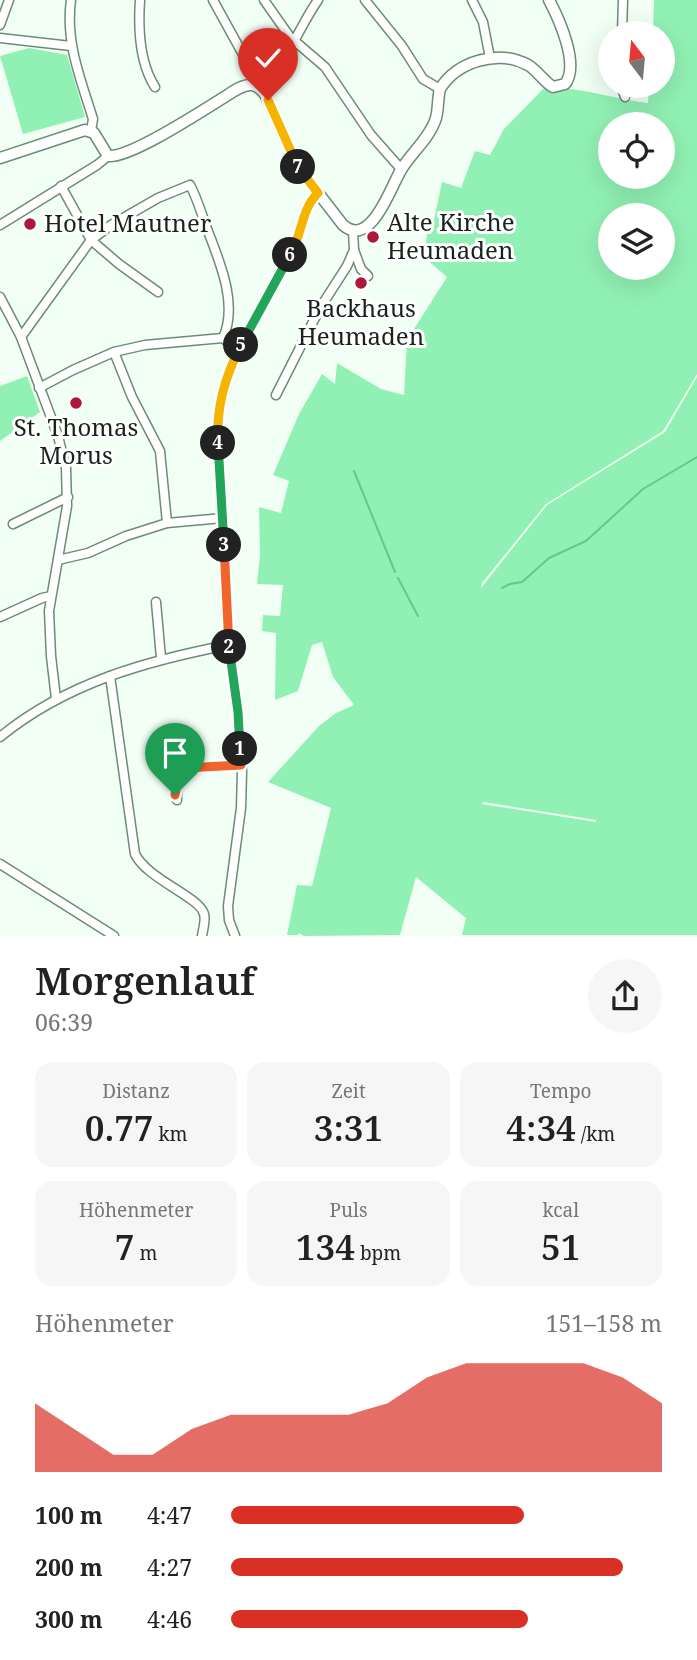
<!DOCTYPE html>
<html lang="de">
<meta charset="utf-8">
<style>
:root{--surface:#fff;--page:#f6f6f6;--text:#222;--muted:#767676;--accent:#d93025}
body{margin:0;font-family:"Noto Serif",serif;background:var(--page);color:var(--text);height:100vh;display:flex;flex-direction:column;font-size:26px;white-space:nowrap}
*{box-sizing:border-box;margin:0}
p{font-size:23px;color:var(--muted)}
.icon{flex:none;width:38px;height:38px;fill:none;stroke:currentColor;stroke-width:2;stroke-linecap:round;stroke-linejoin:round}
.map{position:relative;height:936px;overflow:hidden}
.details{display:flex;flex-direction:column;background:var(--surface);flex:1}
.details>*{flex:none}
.needle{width:46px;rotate:344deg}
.fabs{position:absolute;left:598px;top:21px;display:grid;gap:14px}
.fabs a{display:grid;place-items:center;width:77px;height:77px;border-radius:50%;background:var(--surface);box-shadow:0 7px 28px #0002;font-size:35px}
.pin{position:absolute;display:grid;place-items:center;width:60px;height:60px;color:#fff;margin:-72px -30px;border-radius:50% 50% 50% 0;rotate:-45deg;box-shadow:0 0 7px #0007}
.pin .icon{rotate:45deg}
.km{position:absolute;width:35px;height:35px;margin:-18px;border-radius:50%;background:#222;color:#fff;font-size:19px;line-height:35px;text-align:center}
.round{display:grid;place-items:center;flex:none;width:74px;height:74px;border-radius:37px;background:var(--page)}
.head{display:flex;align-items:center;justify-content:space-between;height:119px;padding:0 35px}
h1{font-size:38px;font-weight:600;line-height:52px}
.figures{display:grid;grid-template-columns:repeat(3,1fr);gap:10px;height:119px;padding:7px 35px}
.figures div{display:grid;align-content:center;border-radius:18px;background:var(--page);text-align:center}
.figures b{font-size:35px;font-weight:600}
.figures small{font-size:19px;font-weight:400}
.figures p{font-size:19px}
.chart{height:196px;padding:14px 35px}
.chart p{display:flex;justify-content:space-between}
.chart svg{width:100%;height:126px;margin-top:7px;fill:var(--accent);opacity:.7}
ul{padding:0 35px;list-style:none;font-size:23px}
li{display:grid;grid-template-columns:112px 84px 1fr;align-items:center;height:52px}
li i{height:18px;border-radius:9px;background:var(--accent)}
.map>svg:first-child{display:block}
.green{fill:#91f1b4;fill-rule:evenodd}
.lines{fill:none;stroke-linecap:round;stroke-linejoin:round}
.stream{stroke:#67c78c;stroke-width:2}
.minor-casing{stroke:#6c8c76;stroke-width:11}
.tertiary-casing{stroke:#6c8c76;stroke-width:13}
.minor{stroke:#fff;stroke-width:8}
.tertiary{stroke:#fff;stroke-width:10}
.split-1-casing{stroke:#fff;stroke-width:14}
.split-2-casing{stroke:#fff;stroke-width:14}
.split-3-casing{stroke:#fff;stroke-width:14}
.split-4-casing{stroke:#fff;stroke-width:14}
.split-5-casing{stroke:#fff;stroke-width:14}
.split-6-casing{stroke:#fff;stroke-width:14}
.split-7-casing{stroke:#fff;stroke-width:14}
.split-8-casing{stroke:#fff;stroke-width:14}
.split-1{stroke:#f0652b;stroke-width:9}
.split-2{stroke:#22a559;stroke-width:9}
.split-3{stroke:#f0652b;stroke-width:9}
.split-4{stroke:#22a559;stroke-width:9}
.split-5{stroke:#f5b400;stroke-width:9}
.split-6{stroke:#22a559;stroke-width:9}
.split-7{stroke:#f5b400;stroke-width:9}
.split-8{stroke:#f5b400;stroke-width:9}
.poi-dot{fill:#ac173b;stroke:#fff;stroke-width:2.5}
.labels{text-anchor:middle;stroke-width:6;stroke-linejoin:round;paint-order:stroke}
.poi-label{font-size:24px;fill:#17241b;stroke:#fff;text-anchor:start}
</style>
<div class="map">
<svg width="697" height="936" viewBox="0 0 697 936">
<rect width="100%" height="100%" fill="#f1fff5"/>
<g class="green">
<path d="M654,0H697V374L663,431L546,504L482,583L481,588L547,505L665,432L697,377V935H462L466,918L416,877L400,935L304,936L299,933L298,935H287L297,885L312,886L331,808L268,782L319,726L336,713L354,705L333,677L322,642L312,645L298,691L275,700L276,633L262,631L263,615L280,616L283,585L257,584L260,555L259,507L281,513L289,481L273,475L299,414L322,374L335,384L337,363L381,389L404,395L407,340L447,277L418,252L426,242L427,234H431L442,182L461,188L475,151L490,155L504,129L544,88C555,93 560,88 570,89C596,92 622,100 648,103L649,86H663V33H653ZM611,124H663V177H611ZM611,215H663V268H611ZM483,802L596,820V822L482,804Z"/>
<polygon points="29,48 67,55 85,117 23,134 0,56"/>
<polygon points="27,376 40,412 0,441 0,386"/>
</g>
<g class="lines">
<g class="stream">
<polyline points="354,471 395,572"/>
<polyline points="398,578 418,616"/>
<polyline points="502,588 510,584 522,582 549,558 586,541 643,489 697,457"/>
</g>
<defs>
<g id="minor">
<path d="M71,0C65,42 81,80 93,119L91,131"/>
<path d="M140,0C138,29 139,62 155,87"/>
<path d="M213,0L256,78L258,87C268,75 278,66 287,53C298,36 306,17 318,0"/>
<polyline points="264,0 290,37 325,67 371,135 401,169"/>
<polyline points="365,0 402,46 423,79 440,89"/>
<polyline points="472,0 483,22 490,58"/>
<polyline points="0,25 9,0"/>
<polyline points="622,33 623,0"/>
<polyline points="0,38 71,46"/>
<polyline points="621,86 625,97"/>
<polyline points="61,186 91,240 119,264 158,292"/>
<polyline points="0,225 97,165 108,156"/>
<polyline points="354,250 361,269 368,276"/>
<polyline points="0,297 21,337 58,436 66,468 67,506 49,611 51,656 56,699"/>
<path d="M21,337L91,240L111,225L158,198L190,185C197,198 201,212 206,226C218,258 239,303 223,338"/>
<polyline points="114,352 132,397 160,451 167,523"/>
<polyline points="39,388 73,370 114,352 145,345 223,338 238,351"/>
<polyline points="276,395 320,308 347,266 354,250 353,231"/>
<polyline points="13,524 68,497"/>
<polyline points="58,560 88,553 126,536 167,523 223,518"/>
<polyline points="156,602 161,658"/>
<polyline points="0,617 42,598 51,596"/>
<path d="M110,676L135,854C147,879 200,897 204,914C206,920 203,929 202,936"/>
<polyline points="160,735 185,768 241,765"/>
<path d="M0,737C66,683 146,661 228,645"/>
<polyline points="177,800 177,783 185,768"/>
<polyline points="0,864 114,936"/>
<path d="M235,936L229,920L228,906L241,808L242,772L238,712L226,612L218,434C221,357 263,312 295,247C304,229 302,207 318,193"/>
</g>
<path id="tertiary" d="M0,158L85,130L94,133L108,156C129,159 202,111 223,98C231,93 242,84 252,85C259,86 261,90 265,94L298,167L343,225C371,249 391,186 401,170C411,153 428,140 435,121C439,111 437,100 440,89C457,61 499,49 528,65C538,71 543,81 553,87L565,84C580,65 559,19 549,0"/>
</defs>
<use href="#minor" class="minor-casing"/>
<use href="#tertiary" class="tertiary-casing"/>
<use href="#minor" class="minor"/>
<use href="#tertiary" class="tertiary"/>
</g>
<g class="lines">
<defs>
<polyline id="split-1" points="175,795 177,783 185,768 241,765 240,749"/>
<polyline id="split-2" points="229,647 238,712 240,749"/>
<polyline id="split-3" points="224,545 229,647"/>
<polyline id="split-4" points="218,443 224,545"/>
<path id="split-5" d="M218,443C216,407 225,377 241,345"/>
<polyline id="split-6" points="241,345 290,255"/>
<path id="split-7" d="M290,255C302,236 301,209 318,193L298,167"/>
<polyline id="split-8" points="268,100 298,167"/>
</defs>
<use href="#split-1" class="split-1-casing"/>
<use href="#split-2" class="split-2-casing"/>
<use href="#split-3" class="split-3-casing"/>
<use href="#split-4" class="split-4-casing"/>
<use href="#split-5" class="split-5-casing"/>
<use href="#split-6" class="split-6-casing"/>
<use href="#split-7" class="split-7-casing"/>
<use href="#split-8" class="split-8-casing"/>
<use href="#split-1" class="split-1"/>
<use href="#split-2" class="split-2"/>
<use href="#split-3" class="split-3"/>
<use href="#split-4" class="split-4"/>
<use href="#split-5" class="split-5"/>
<use href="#split-6" class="split-6"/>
<use href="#split-7" class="split-7"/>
<use href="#split-8" class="split-8"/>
</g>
<g class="poi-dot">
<circle cx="30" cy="224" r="7"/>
<circle cx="373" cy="237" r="7"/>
<circle cx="361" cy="283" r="7"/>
<circle cx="76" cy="403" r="7"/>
</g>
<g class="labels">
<g class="poi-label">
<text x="387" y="231">Alte Kirche<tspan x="387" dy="28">Heumaden</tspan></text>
<text x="44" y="232">Hotel Mautner</text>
<text x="361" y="317" text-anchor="middle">Backhaus<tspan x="361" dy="28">Heumaden</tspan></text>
<text x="76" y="436" text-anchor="middle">St. Thomas<tspan x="76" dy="28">Morus</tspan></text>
</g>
</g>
</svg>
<div class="fabs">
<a><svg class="needle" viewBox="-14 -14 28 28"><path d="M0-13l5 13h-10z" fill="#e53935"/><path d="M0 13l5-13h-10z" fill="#767676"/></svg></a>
<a><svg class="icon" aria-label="locate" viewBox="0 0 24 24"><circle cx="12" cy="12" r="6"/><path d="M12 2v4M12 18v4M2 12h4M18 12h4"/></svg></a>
<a><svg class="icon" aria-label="layers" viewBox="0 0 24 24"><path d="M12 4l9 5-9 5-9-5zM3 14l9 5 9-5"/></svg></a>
</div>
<div class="pin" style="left:175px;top:795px;background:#1e9e55"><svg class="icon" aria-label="arrive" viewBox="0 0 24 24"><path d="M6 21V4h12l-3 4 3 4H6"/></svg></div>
<div class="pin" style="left:268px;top:100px;background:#d93025"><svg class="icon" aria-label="check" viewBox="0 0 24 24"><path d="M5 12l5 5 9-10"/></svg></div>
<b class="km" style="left:240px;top:749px">1</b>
<b class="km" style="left:229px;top:647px">2</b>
<b class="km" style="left:224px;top:545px">3</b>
<b class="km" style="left:218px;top:443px">4</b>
<b class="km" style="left:241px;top:345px">5</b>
<b class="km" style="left:290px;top:255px">6</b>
<b class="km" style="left:298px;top:167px">7</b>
</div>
<section class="details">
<div class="head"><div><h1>Morgenlauf</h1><p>06:39</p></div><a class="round"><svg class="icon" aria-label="share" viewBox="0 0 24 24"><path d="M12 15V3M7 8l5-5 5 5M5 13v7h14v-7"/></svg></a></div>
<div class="figures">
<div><p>Distanz</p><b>0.77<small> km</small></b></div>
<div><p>Zeit</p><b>3:31</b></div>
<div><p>Tempo</p><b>4:34<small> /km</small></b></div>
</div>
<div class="figures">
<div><p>Höhenmeter</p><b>7<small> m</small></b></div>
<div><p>Puls</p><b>134<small> bpm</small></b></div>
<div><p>kcal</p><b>51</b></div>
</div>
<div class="chart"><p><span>Höhenmeter</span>151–158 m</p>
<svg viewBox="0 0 160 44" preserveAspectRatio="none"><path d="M0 44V20L10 29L20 38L30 38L40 29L50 24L60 24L70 24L80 24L90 20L100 11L110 6L120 6L130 6L140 6L150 11L160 20V44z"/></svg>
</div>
<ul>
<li><b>100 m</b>4:47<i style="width:68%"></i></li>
<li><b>200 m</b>4:27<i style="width:91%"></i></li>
<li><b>300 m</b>4:46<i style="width:69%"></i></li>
</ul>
</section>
